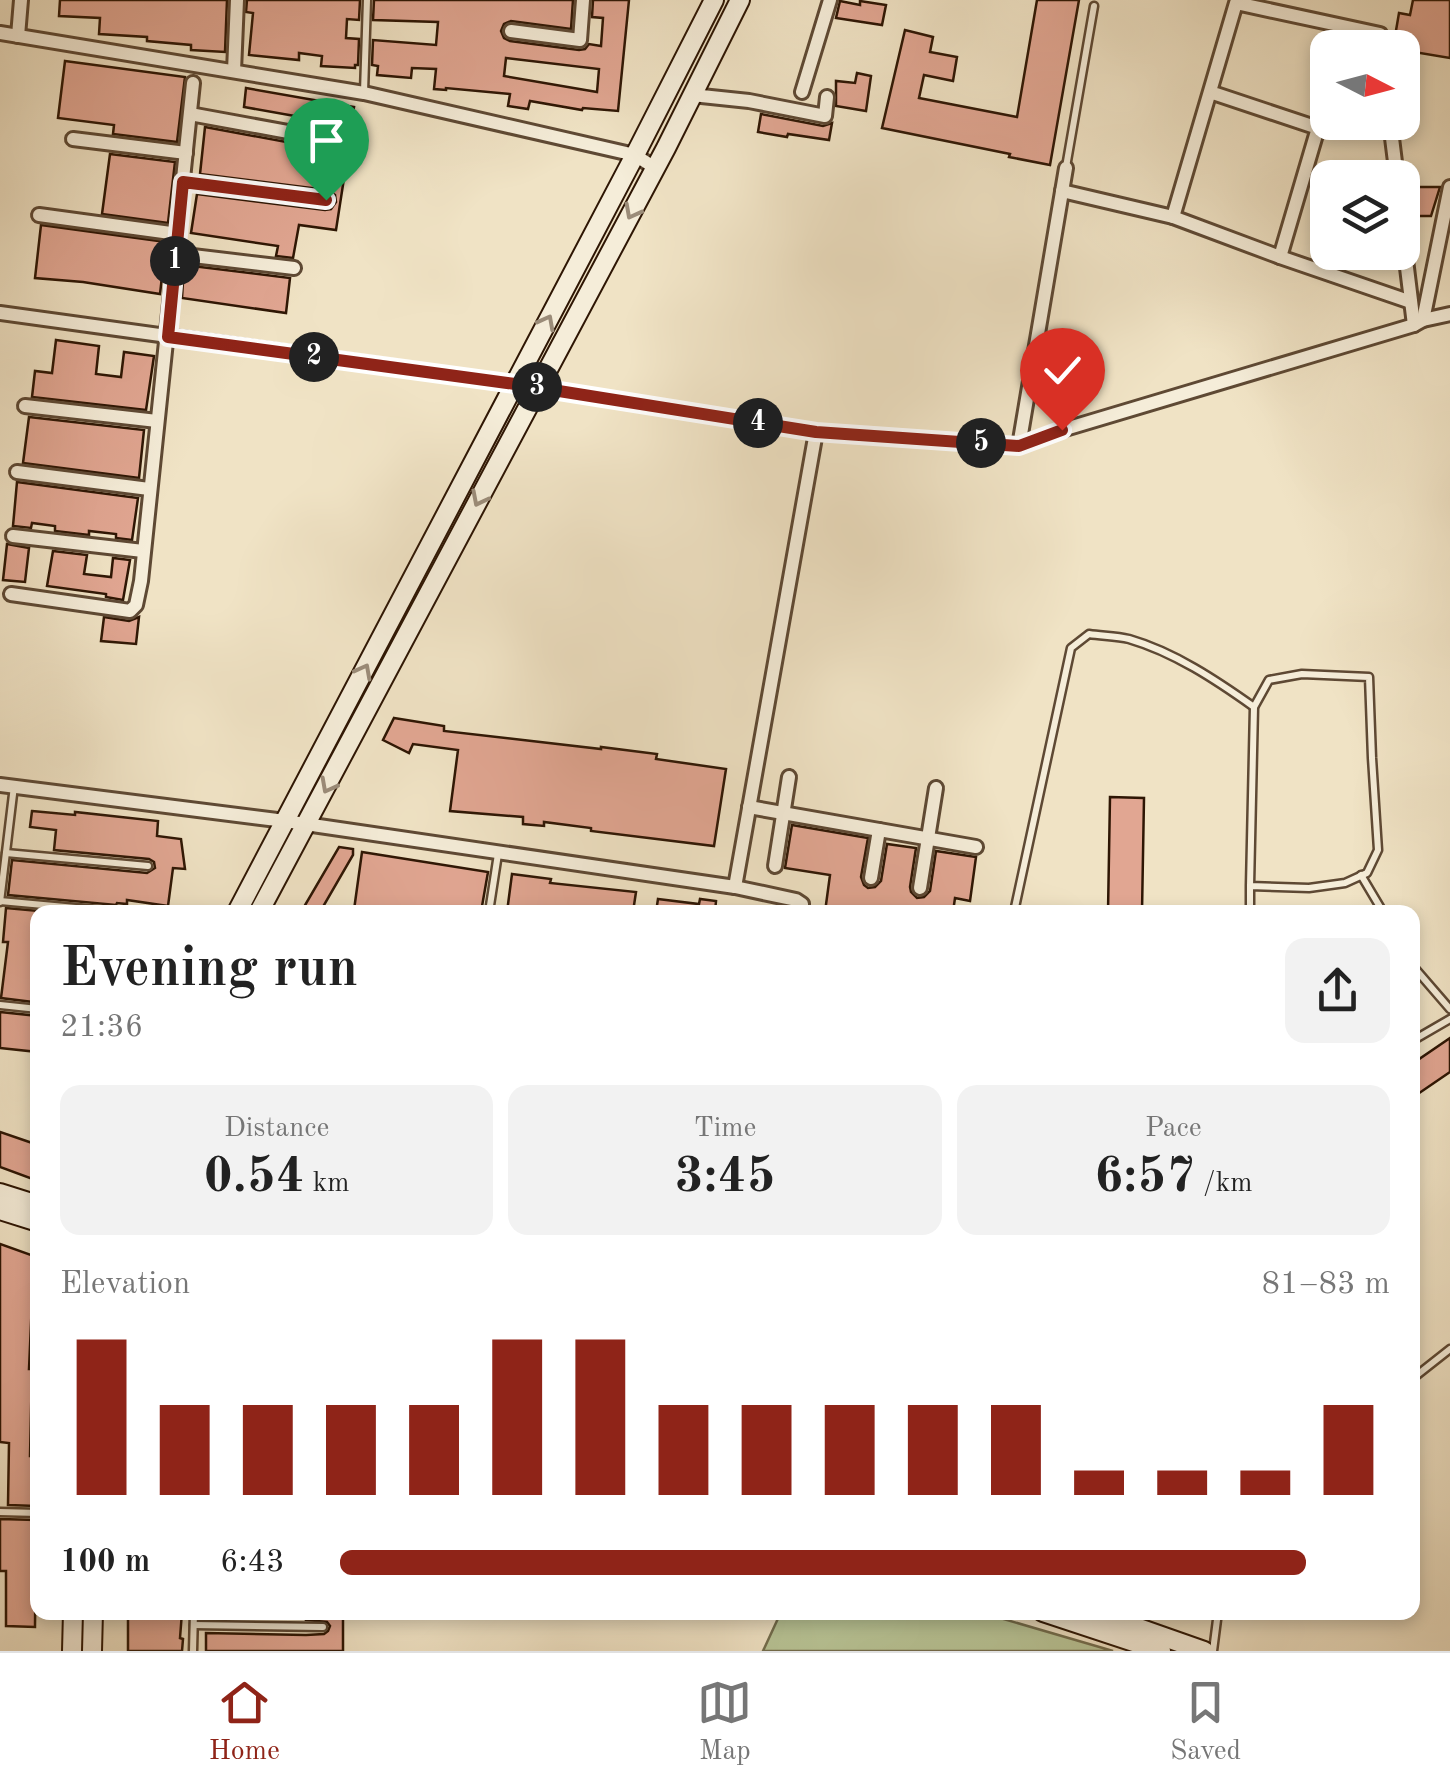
<!DOCTYPE html>
<meta charset="utf-8">
<style>
:root{--surface:#fff;--page:#f2f2f2;--text:#222;--muted:#767676;--line:#e0e0e0;--accent:#8f2418}
body{margin:0;font-family:"Old Standard TT",serif;background:var(--page);color:var(--text);height:100vh;display:flex;flex-direction:column;font-size:38px;white-space:nowrap}
*{box-sizing:border-box;margin:0}
p{font-size:32px;color:var(--muted)}
.icon{flex:none;width:55px;height:55px;fill:none;stroke:currentColor;stroke-width:2;stroke-linecap:round;stroke-linejoin:round}
.map{position:relative;flex:1;overflow:hidden}
.side{position:absolute;left:30px;top:905px;width:1390px;height:715px;display:flex;flex-direction:column;background:var(--surface);border-radius:20px;box-shadow:0 5px 15px #0003}
.side>*{flex:none}
.needle{width:65px;rotate:96deg}
.fabs{position:absolute;left:1310px;top:30px;display:grid;gap:20px}
.fabs a{display:grid;place-items:center;width:110px;height:110px;border-radius:20px;background:var(--surface);box-shadow:0 5px 15px #0003;font-size:50px}
.pin{position:absolute;display:grid;place-items:center;width:85px;height:85px;color:#fff;margin:-102px -42px;border-radius:50% 50% 50% 0;rotate:-45deg;box-shadow:0 0 10px #0007}
.pin .icon{rotate:45deg}
.km{position:absolute;width:50px;height:50px;margin:-25px;border-radius:50%;background:#222;color:#fff;font-size:28px;line-height:50px;text-align:center}
.round{display:grid;place-items:center;flex:none;width:105px;height:105px;border-radius:20px;background:var(--page)}
.head{display:flex;align-items:center;justify-content:space-between;height:170px;padding:0 30px}
h1{font-size:55px;font-weight:700;line-height:75px}
.stats{display:grid;grid-template-columns:repeat(3,1fr);gap:15px;height:170px;padding:10px 30px}
.stats div{display:grid;align-content:center;border-radius:20px;background:var(--page);text-align:center}
.stats b{font-size:50px;font-weight:700}
.stats small{font-size:28px;font-weight:400}
.stats p{font-size:28px}
.chart{height:280px;padding:20px 30px}
.chart p{display:flex;justify-content:space-between}
.chart svg{width:100%;height:180px;margin-top:10px;stroke:var(--accent);stroke-width:6}
ul{padding:0 30px;list-style:none;font-size:32px}
li{display:grid;grid-template-columns:160px 120px 1fr;align-items:center;height:75px}
li i{height:25px;border-radius:12px;background:var(--accent)}
.tab-bar{display:flex;justify-content:space-around;align-items:center;height:140px;border-top:2px solid var(--line);background:var(--surface);font-size:28px;color:var(--muted)}
.tab-bar a{display:grid;justify-items:center;gap:5px}
.tab-bar .on{color:var(--accent)}
.map>svg:first-child{display:block}
.green{fill:#b8c496;stroke:#736d4d;stroke-width:2.5}
.building{fill:#e1a692;stroke:#2e1604;stroke-width:2.5;fill-rule:evenodd}
.lines{fill:none;stroke-linecap:round;stroke-linejoin:round}
.lane-casing{stroke:#5e4934;stroke-width:11}
.street-casing{stroke:#5e4934;stroke-width:18}
.secondary-casing{stroke:#2e1604;stroke-width:22}
.lane{stroke:#f5edd9;stroke-width:6}
.street{stroke:#f5edd9;stroke-width:12}
.secondary{stroke:#f5edd9;stroke-width:18}
.oneway{stroke:#9b8c79}
.route-casing{stroke:#fff;stroke-width:20}
.route{stroke:#8f2418;stroke-width:12}
</style>
<div class="map">
<svg width="1450" height="1651" viewBox="0 0 1450 1651">
<rect width="100%" height="100%" fill="#f0e3c5"/>
<filter id="stains"><feTurbulence type="fractalNoise" baseFrequency=".002" numOctaves="4"/><feColorMatrix values="0 0 0 0 .2 0 0 0 0 .09 0 0 0 0 .02 0 0 0 .5 -.17"/></filter>
<radialGradient id="worn" r=".72"><stop offset=".6" stop-color="#630" stop-opacity="0"/><stop offset="1" stop-color="#630" stop-opacity=".3"/></radialGradient>
<polygon class="green" points="781,1612 983,1613 1113,1651 763,1651"/>
<g class="building">
<polygon points="60,0 227,0 225,52 191,50 191,45 147,41 147,37 99,34 100,18 59,16"/>
<polygon points="247,0 360,0 359,20 347,19 346,38 359,39 358,65 355,65 355,68 321,66 322,56 299,53 299,60 249,55 253,13 246,12"/>
<path d="M374,0H573L571,29L511,21L504,24L501,31L504,38L510,41L579,50L585,49L589,44L601,46L603,18L592,17L593,0H629L618,111L583,108L582,110L530,101L528,109L508,106L510,94L446,88V90L434,89L436,69L412,68L411,78L377,75L378,66L372,65L373,40L436,45L438,22L373,20ZM506,58L599,69L597,92L504,76Z"/>
<polygon points="1037,0 1079,0 1050,165 1009,157 1010,154 882,128 905,30 933,37 930,52 957,57 953,81 924,75 919,98 1017,117"/>
<polygon points="1413,0 1450,0 1450,58 1402,50 1402,48 1393,48 1399,13 1410,15"/>
<polygon points="840,1 860,5 860,1 886,5 882,25 836,18"/>
<polygon points="65,61 185,77 177,142 113,134 114,125 58,118"/>
<polygon points="857,73 871,76 866,111 836,106 836,81 855,83"/>
<polygon points="246,88 354,107 351,126 244,107"/>
<polygon points="761,114 823,126 832,123 829,140 788,134 787,137 758,132"/>
<polygon points="205,127 324,149 330,148 335,144 349,146 336,230 299,225 293,258 276,256 278,246 191,233 197,194 325,210 331,209 336,202 335,195 327,190 200,174"/>
<polygon points="110,154 175,162 168,223 102,214"/>
<polygon points="1416,187 1440,187 1431,216 1415,216"/>
<polygon points="41,225 166,242 160,294 83,282 35,278"/>
<polygon points="184,265 290,278 286,313 182,298"/>
<polygon points="56,340 99,346 96,374 121,377 124,352 154,356 146,410 32,397 35,371 52,373"/>
<polygon points="29,417 144,430 139,478 23,463"/>
<polygon points="17,482 138,498 132,540 116,538 116,534 89,531 89,535 55,531 55,526 32,523 31,528 13,526"/>
<polygon points="7,544 29,548 25,582 3,580"/>
<polygon points="53,551 87,555 84,574 111,577 113,558 130,560 123,600 106,597 106,594 47,586"/>
<polygon points="104,617 129,621 139,617 136,644 101,641"/>
<polygon points="394,718 444,726 444,731 601,749 601,747 657,754 656,759 726,769 714,846 591,831 591,828 544,822 544,826 523,824 523,817 450,811 458,750 413,744 409,753 383,740"/>
<polygon points="1110,797 1144,798 1142,912 1108,912"/>
<polygon points="32,811 75,815 75,812 158,821 157,836 181,839 185,869 173,868 168,906 127,900 127,904 117,903 116,905 8,895 12,860 147,873 155,868 154,862 149,859 54,850 56,830 30,827"/>
<polygon points="792,825 868,838 861,877 864,885 868,888 875,887 881,881 887,844 916,848 910,887 911,892 917,898 924,897 930,891 936,851 976,857 970,901 955,898 953,912 825,912 830,875 785,868"/>
<polygon points="339,847 353,849 353,855 320,912 301,912"/>
<polygon points="362,852 488,872 481,912 372,912 354,910"/>
<polygon points="512,874 551,879 550,883 636,892 633,912 576,907 575,912 507,912"/>
<polygon points="658,899 699,904 700,899 716,901 715,912 656,912"/>
<polygon points="6,908 50,912 38,912 38,961 33,1002 1,998 8,942 3,942"/>
<polygon points="0,1012 38,1016 38,1052 0,1048"/>
<polygon points="1450,1038 1450,1072 1412,1098 1412,1064"/>
<polygon points="0,1132 38,1145 38,1181 0,1167"/>
<polygon points="0,1244 34,1256 29,1369 32,1369 30,1456 38,1456 36,1506 8,1505 9,1443 0,1442"/>
<polygon points="0,1519 36,1520 35,1627 6,1626 6,1571 0,1571"/>
<polygon points="128,1612 182,1612 180,1638 183,1639 182,1651 128,1651"/>
<polygon points="307,1612 343,1612 343,1651 206,1651 206,1633 306,1635 324,1634 328,1631 330,1626 327,1622 306,1620"/>
</g>
<g class="lines">
<defs>
<g id="lane">
<polyline points="364,92 367,0"/>
<polyline points="1066,167 1094,6"/>
<polyline points="6,853 148,866"/>
<polyline points="1361,875 1383,912"/>
<polyline points="0,901 119,912"/>
<polyline points="0,902 14,786"/>
<polyline points="489,912 498,854"/>
<path d="M1014,912L1071,648L1089,634C1102,636 1116,636 1129,639C1174,652 1216,680 1254,707"/>
<polyline points="1250,912 1250,886 1254,707 1269,680 1302,674 1369,677 1372,758 1378,850 1367,873 1345,883 1309,888 1250,886"/>
<polyline points="1412,965 1450,1009"/>
<polyline points="0,1005 38,1009"/>
<polyline points="1412,1041 1450,1019"/>
<polyline points="1412,1379 1450,1349"/>
<polyline points="0,1512 38,1513"/>
<polyline points="194,1625 323,1627"/>
<polyline points="193,1651 194,1612"/>
<polyline points="1213,1651 1218,1612"/>
</g>
<g id="street">
<polyline points="511,31 580,40 583,0"/>
<polyline points="0,33 364,93 635,155 655,168"/>
<polyline points="18,36 21,0"/>
<polyline points="234,71 237,0"/>
<polyline points="802,92 830,0"/>
<polyline points="1210,92 1318,128 1280,257 1173,217 1236,3 1380,34 1382,48"/>
<polyline points="692,95 749,101 825,116 827,97"/>
<polyline points="190,114 326,139"/>
<polyline points="1390,122 1397,178"/>
<polyline points="73,139 186,153"/>
<polyline points="183,182 326,200"/>
<polyline points="1062,191 1173,217"/>
<polyline points="39,215 178,234"/>
<polyline points="1402,227 1414,325"/>
<polyline points="176,254 294,268"/>
<polyline points="1280,257 1411,302"/>
<polyline points="0,313 515,384 816,432 1019,446 1066,168"/>
<polyline points="1423,320 1450,187"/>
<polyline points="25,406 157,421"/>
<polyline points="1019,446 1062,430 1414,325 1423,320 1450,314"/>
<polyline points="17,472 149,489"/>
<polyline points="13,536 143,551"/>
<polyline points="11,594 130,611 136,605 141,581 193,83"/>
<polyline points="0,785 285,821 735,887 816,432"/>
<polyline points="749,807 976,847"/>
<polyline points="775,866 789,777"/>
<polyline points="871,878 879,830"/>
<polyline points="735,887 796,900 802,904 801,912"/>
<polyline points="920,888 936,788"/>
</g>
<g id="secondary">
<polyline points="237,912 635,155 714,0"/>
<polyline points="259,912 666,148 740,0"/>
<polyline points="0,1193 38,1205"/>
<polyline points="0,1210 38,1222"/>
<polyline points="1043,1612 1161,1651"/>
<polyline points="1093,1612 1204,1651"/>
<polyline points="72,1651 73,1612"/>
<polyline points="92,1651 93,1612"/>
</g>
</defs>
<use href="#lane" class="lane-casing"/>
<use href="#street" class="street-casing"/>
<use href="#secondary" class="secondary-casing"/>
<use href="#lane" class="lane"/>
<use href="#street" class="street"/>
<use href="#secondary" class="secondary"/>
</g>
<defs><path id="oneway-chevron" d="M-2-3.5L2.5 0L-2 3.5" fill="none" stroke-width="1.6" stroke-linecap="round" stroke-linejoin="round" transform="scale(2.5)"/></defs>
<g class="oneway">
<use href="#oneway-chevron" transform="translate(632 212) rotate(118)"/>
<use href="#oneway-chevron" transform="translate(547 322) rotate(-62)"/>
<use href="#oneway-chevron" transform="translate(479 499) rotate(117)"/>
<use href="#oneway-chevron" transform="translate(364 671) rotate(-62)"/>
<use href="#oneway-chevron" transform="translate(328 786) rotate(118)"/>
</g>
<g class="lines">
<defs>
<polyline id="route" points="326,200 183,182 168,337 515,384 816,432 1019,446 1062,430"/>
</defs>
<use href="#route" class="route-casing"/>
<use href="#route" class="route"/>
</g>
<rect width="100%" height="100%" filter="url(#stains)"/>
<rect width="100%" height="100%" fill="url(#worn)"/>
</svg>
<div class="fabs">
<a><svg class="needle" viewBox="-14 -14 28 28"><path d="M0-13l5 13h-10z" fill="#e53935"/><path d="M0 13l5-13h-10z" fill="#767676"/></svg></a>
<a><svg class="icon" aria-label="layers" viewBox="0 0 24 24"><path d="M12 4l9 5-9 5-9-5zM3 14l9 5 9-5"/></svg></a>
</div>
<div class="pin" style="left:326px;top:200px;background:#1e9e55"><svg class="icon" aria-label="arrive" viewBox="0 0 24 24"><path d="M6 21V4h12l-3 4 3 4H6"/></svg></div>
<div class="pin" style="left:1062px;top:430px;background:#d93025"><svg class="icon" aria-label="check" viewBox="0 0 24 24"><path d="M5 12l5 5 9-10"/></svg></div>
<b class="km" style="left:175px;top:261px">1</b>
<b class="km" style="left:314px;top:357px">2</b>
<b class="km" style="left:537px;top:387px">3</b>
<b class="km" style="left:758px;top:423px">4</b>
<b class="km" style="left:981px;top:443px">5</b>
<section class="side">
<div class="head"><div><h1>Evening run</h1><p>21:36</p></div><a class="round"><svg class="icon" aria-label="share" viewBox="0 0 24 24"><path d="M12 15V3M7 8l5-5 5 5M5 13v7h14v-7"/></svg></a></div>
<div class="stats">
<div><p>Distance</p><b>0.54<small> km</small></b></div>
<div><p>Time</p><b>3:45</b></div>
<div><p>Pace</p><b>6:57<small> /km</small></b></div>
</div>
<div class="chart"><p><span>Elevation</span>81–83 m</p>
<svg viewBox="0 0 160 44" preserveAspectRatio="none"><path d="M5 44V6M15 44V22M25 44V22M35 44V22M45 44V22M55 44V6M65 44V6M75 44V22M85 44V22M95 44V22M105 44V22M115 44V22M125 44V38M135 44V38M145 44V38M155 44V22"/></svg>
</div>
<ul>
<li><b>100 m</b>6:43<i style="width:92%"></i></li>
</ul>
</section>
</div>
<nav class="tab-bar">
<a class="on"><svg class="icon" aria-label="home" viewBox="0 0 24 24"><path d="M3 11l9-7 9 7M6 9v11h12V9"/></svg>Home</a>
<a><svg class="icon" aria-label="map" viewBox="0 0 24 24"><path d="M3 6l6-2 6 2 6-2v14l-6 2-6-2-6 2zM9 4v14M15 6v14"/></svg>Map</a>
<a><svg class="icon" aria-label="saved" viewBox="0 0 24 24"><path d="M7 4h10v16l-5-4-5 4z"/></svg>Saved</a>
</nav>
